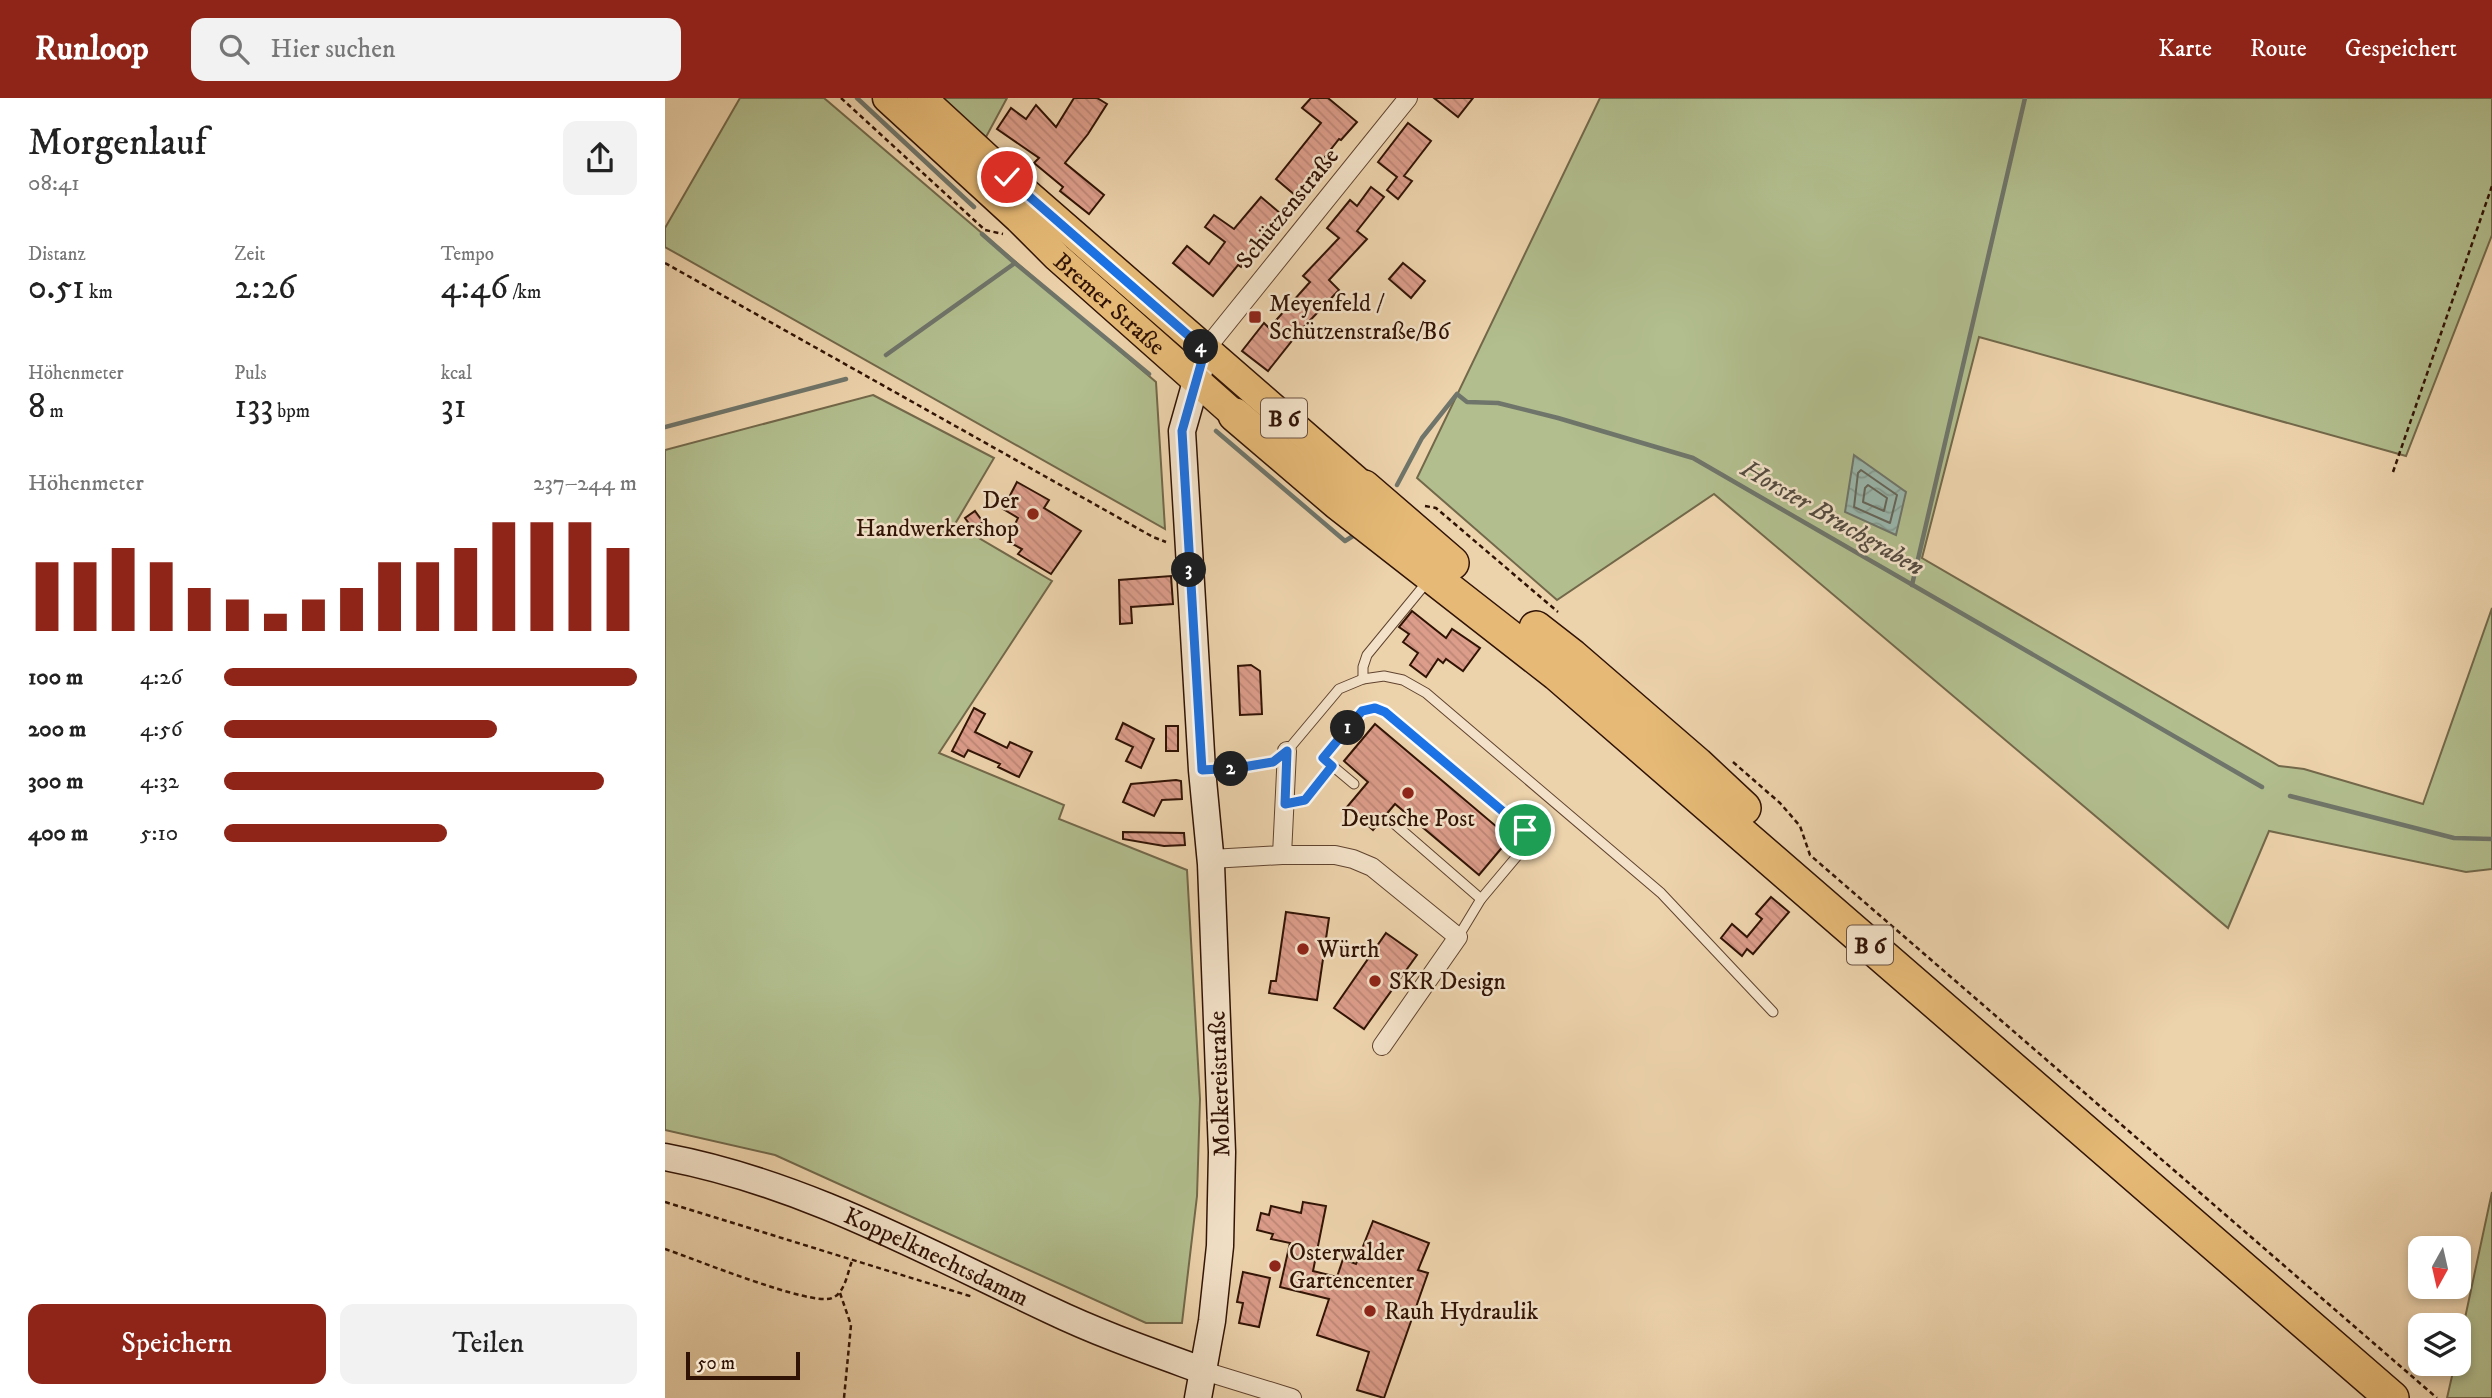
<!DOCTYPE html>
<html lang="de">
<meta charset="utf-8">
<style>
:root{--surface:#fff;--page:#f2f2f2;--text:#222;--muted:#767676;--accent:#8f2418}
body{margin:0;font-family:"IM FELL DW Pica",serif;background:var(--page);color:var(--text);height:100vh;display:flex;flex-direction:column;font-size:26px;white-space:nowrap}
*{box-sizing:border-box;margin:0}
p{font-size:23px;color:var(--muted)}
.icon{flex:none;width:38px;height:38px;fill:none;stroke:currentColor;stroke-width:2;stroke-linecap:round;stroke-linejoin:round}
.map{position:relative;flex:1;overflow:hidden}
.sheet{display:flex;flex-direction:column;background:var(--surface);width:665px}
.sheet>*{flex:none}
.needle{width:46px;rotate:188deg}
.tools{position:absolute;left:1743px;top:1138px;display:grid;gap:14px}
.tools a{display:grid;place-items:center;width:63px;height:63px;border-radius:14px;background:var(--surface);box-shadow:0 4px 10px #0003;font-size:35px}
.scale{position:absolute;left:21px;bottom:18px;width:114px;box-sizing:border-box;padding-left:7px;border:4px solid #311305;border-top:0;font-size:19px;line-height:24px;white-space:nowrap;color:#311305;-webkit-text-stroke:5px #f3e2c9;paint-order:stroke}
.pin{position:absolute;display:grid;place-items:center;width:60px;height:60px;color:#fff;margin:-30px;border:4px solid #fff;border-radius:50%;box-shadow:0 2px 7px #0007}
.km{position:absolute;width:35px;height:35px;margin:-18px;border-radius:50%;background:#222;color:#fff;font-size:19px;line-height:35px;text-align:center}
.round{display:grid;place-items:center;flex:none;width:74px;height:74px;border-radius:14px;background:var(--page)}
.summary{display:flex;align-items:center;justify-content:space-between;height:119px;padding:0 28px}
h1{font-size:38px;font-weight:600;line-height:52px}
.figures{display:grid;grid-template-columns:repeat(3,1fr);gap:10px;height:119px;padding:7px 28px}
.figures div{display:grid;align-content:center}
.figures b{font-size:35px;font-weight:600}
.figures small{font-size:19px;font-weight:400}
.figures p{font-size:19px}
.chart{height:196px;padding:14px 28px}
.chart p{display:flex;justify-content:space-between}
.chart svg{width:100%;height:126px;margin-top:7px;stroke:var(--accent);stroke-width:6}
.primary-button{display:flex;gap:14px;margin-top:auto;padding:14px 28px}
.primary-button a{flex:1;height:80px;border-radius:14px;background:var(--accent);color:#fff;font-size:28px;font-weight:600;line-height:80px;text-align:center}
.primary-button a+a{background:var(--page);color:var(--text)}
ul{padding:0 28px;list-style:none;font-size:23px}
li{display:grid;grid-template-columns:112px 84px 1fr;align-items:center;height:52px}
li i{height:18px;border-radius:9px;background:var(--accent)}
header{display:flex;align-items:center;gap:42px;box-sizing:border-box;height:98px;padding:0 35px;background:var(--accent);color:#fff}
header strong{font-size:33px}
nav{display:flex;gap:38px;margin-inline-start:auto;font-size:24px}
.search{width:490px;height:63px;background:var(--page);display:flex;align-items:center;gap:18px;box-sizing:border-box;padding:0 24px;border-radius:14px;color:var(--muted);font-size:26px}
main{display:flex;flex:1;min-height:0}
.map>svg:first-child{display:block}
.green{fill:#b2be8e;stroke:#72684a;stroke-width:2}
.water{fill:url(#water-waves);stroke:#6f756a;stroke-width:2}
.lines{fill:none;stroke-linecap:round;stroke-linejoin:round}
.shore{stroke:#656559;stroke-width:2}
.stream{stroke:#6f756a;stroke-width:4.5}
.building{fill:url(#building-back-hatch);stroke:#311305;stroke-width:2}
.lane-casing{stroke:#60432f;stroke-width:11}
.street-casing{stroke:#60432f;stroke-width:20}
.secondary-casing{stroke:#311305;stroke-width:29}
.primary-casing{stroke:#311305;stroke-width:31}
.highway-casing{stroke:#311305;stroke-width:36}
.path{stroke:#311305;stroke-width:2.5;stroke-dasharray:5 3.5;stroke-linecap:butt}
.lane{stroke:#f3e2c9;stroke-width:9}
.street{stroke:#f3e2c9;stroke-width:18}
.secondary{stroke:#f3e2c9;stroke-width:26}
.primary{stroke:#e6ba76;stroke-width:28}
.highway{stroke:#e6ba76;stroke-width:33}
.route-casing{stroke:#fff;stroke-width:14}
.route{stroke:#1a73e8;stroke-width:9}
.poi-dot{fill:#8f2418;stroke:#f3e2c9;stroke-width:2.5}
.labels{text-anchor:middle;stroke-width:5;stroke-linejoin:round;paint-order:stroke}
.shield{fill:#f3e2c9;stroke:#6b5140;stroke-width:2}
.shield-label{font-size:23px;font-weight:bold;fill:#311305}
.street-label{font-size:24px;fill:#311305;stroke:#f3e2c9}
.poi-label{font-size:24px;fill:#311305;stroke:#f3e2c9;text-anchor:start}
.water-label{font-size:26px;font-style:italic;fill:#554c40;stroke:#f3e2c9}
</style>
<header>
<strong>Runloop</strong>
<div class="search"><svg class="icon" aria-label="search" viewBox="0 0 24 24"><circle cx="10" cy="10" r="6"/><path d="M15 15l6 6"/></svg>Hier suchen</div>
<nav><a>Karte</a><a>Route</a><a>Gespeichert</a></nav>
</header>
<main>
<section class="sheet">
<div class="summary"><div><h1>Morgenlauf</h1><p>08:41</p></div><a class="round"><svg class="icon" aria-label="share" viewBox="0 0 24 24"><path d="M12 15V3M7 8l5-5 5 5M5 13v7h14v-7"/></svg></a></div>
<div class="figures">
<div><p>Distanz</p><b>0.51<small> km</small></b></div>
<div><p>Zeit</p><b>2:26</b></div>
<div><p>Tempo</p><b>4:46<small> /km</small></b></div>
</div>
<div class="figures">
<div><p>Höhenmeter</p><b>8<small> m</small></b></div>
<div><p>Puls</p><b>133<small> bpm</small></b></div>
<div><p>kcal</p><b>31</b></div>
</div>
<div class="chart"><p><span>Höhenmeter</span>237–244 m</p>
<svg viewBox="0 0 160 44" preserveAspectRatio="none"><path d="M5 44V20M15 44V20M25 44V15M35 44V20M45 44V29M55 44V33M65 44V38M75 44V33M85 44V29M95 44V20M105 44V20M115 44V15M125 44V6M135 44V6M145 44V6M155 44V15"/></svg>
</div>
<ul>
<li><b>100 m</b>4:26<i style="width:100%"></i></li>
<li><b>200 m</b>4:56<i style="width:66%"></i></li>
<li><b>300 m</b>4:32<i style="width:92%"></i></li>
<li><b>400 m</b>5:10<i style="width:54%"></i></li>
</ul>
<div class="primary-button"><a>Speichern</a><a>Teilen</a></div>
</section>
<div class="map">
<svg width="1827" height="1300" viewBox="0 0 1827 1300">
<defs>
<pattern id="water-waves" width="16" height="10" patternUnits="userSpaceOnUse" patternTransform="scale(1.75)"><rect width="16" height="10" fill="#99b7ad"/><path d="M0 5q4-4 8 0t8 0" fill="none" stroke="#849c93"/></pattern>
<pattern id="building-back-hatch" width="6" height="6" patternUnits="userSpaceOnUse" patternTransform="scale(1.75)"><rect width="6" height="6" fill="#dc9d8a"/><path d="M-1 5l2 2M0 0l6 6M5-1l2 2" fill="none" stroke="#bd8676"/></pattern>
</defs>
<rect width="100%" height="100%" fill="#edd3ac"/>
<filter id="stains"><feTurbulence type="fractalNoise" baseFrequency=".00286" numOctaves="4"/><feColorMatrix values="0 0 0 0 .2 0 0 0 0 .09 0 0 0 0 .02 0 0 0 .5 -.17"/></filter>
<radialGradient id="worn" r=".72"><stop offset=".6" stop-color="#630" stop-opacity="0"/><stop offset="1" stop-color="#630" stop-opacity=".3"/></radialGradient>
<g class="green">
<polygon points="75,0 159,0 491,284 500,431 0,149 0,130"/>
<polygon points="275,0 342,0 321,39"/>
<polygon points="935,0 1827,0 1827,137 1741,358 1314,239 1257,460 1614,668 1639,671 1758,706 1827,510 1827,771 1801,774 1604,733 1563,830 1049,396 892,502 752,380"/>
<polygon points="208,297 329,360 290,426 387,483 274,655 399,707 394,721 522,772 535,1001 532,1098 517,1225 481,1225 110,1057 0,1032 0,352"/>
<polygon points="1827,1094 1827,1300 1782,1300 1790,1265 1794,1265 1794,1248"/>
</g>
<polygon class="water" points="1189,357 1241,394 1231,437 1180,414"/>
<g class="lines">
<g class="shore">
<polygon points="1196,372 1232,397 1225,425 1189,409 1193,375"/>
<polygon points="1203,387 1222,400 1219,413 1198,404 1200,390"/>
</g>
<g class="stream">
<polyline points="192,0 309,109"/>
<polyline points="317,136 350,165"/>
<polyline points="221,257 350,165 484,276"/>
<polyline points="0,329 181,281"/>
<polyline points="551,333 680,443 688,438"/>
<polyline points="732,387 757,340 792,296 802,304 833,305 893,320 1028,360 1597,689"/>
<polyline points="1247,487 1360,0"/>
<polyline points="1625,698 1789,740 1827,741"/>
</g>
</g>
<g class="building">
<polygon points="409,0 432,0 442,6 423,36 400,65 439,97 424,116 395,93 398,89 369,65 374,60 332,31 346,10 361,21 371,7 391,29"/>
<polygon points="646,0 663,0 692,24 676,42 674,41 630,97 611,81 656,25 637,10"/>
<polygon points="769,0 808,0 793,19"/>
<polygon points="743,25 766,43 739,78 747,83 733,101 722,92 732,79 713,64"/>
<polygon points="706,89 719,99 692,133 702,141 664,182 674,192 634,234 603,273 577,253 599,225 604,230 645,184 638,178 674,140 662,130 685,102 692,108"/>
<polygon points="596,99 615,115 589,146 591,148 576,169 573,167 548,198 508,165 522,148 544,166 560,144 540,129 549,117 569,131"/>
<polygon points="738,165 760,183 746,200 724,181"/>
<polygon points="352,384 384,402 379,410 416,433 386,476 353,456 357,451 342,443 353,420 338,411"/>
<polygon points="310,413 318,424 308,431 300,420"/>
<polygon points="506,478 508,506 466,509 467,525 455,526 454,482"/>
<polygon points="747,513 781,540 787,531 815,550 798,573 781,561 778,565 773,561 761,579 745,567 753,555 738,544 744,536 734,529"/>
<polygon points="586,567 595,573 597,616 575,617 573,568"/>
<polygon points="309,610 320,616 310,634 342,650 345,644 367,654 354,679 333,669 335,666 303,652 299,659 287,653"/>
<polygon points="458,625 489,641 476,670 461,663 468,649 451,641"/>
<polygon points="710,626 845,740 814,777 730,706 708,732 682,709 703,684 679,663"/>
<rect x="501" y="628" width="12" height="25"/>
<polygon points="511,682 516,683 517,701 497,702 489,718 458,704 466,686"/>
<polygon points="458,734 519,735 520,747 499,748 458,741"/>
<polygon points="1106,799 1124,814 1088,856 1082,851 1077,858 1056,840 1067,826 1082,839 1097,821 1091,816"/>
<polygon points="621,814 664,820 652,902 604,895 606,883 611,883"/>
<polygon points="721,835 752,857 699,931 669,910"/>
<polygon points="638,1104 661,1108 648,1173 672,1179 678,1161 691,1166 708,1123 764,1145 753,1172 763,1175 719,1300 692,1292 704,1254 652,1237 664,1201 615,1189 625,1145 606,1141 608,1136 592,1132 596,1115 604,1117 606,1108 636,1115"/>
<polygon points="578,1174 605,1180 594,1229 574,1225 578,1205 572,1204"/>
</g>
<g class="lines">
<defs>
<g id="lane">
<polyline points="698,581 698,569 702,557 757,490"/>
<polyline points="540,672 572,670 608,664 622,653 674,591 698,581 719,578 738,582 761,595 996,795 1108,914"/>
<polyline points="689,686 658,660 697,613 710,610 720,614 860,732 858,751 816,801 793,839"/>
<polyline points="620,706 640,702 667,668"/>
<polyline points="725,722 816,801"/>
</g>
<g id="street">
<polyline points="540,252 743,0"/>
<polyline points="617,757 622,653"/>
<polyline points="546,761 617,757 670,757 688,761 707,769 793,839 717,948"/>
<polyline points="539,1273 627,1300"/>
</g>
<g id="secondary">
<path id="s1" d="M0,1059C138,1085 259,1153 385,1212C435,1236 487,1254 539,1273"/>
<polyline points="533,1300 547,1223 555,1148 557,1054 546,766 537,672 517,333 540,252"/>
</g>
<g id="primary">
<path id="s2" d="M222,0L354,121L392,159L570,317"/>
<polyline points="257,0 343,79 699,389"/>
</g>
<g id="highway">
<polyline points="570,317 673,405 892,576 1727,1300"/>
<polyline points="699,389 787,465"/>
<polyline points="871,530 907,558 1032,666 1079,710"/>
</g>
</defs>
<use href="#lane" class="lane-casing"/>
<use href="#street" class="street-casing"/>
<use href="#secondary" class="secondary-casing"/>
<use href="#primary" class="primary-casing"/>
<use href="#highway" class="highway-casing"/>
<g class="path">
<polyline points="176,0 320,132 338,136"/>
<polyline points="0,165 488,439 501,444"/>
<polyline points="1728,374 1827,88"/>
<polyline points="760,408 771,410 893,514"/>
<polyline points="1068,664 1115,705 1135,728 1145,757 1772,1300"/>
<polyline points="0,1104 308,1199"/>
<path d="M0,1151C27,1160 147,1209 167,1200C180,1195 182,1176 187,1163"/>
<polyline points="175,1195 186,1227 179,1300"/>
</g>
<use href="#lane" class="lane"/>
<use href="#street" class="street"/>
<use href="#secondary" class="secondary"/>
<use href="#primary" class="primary"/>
<use href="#highway" class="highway"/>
</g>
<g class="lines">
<defs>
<polyline id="route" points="342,79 540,252 517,333 537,672 572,670 608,664 622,653 620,706 640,702 667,668 658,660 697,613 710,610 720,614 860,732"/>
</defs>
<use href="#route" class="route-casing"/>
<use href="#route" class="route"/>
</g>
<g class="poi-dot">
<rect x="583" y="212" width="14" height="14" rx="3.5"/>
<circle cx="368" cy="416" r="7"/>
<circle cx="743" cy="695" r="7"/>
<circle cx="638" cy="851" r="7"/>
<circle cx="710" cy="883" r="7"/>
<circle cx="610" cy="1168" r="7"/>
<circle cx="705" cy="1213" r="7"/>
</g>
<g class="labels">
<g class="shield">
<rect x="596" y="300.5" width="46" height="39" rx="5"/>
<rect x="1182" y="827.5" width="46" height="39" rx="5"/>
</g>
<g class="shield-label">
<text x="619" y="328">B 6</text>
<text x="1205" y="855">B 6</text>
</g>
<g class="street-label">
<text transform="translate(622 110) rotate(-51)" y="8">Schützenstraße</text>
<text dy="8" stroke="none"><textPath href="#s2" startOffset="303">Bremer Straße</textPath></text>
<text transform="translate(554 986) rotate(-92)" y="8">Molkereistraße</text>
<text dy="8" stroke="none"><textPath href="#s1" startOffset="290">Koppelknechtsdamm</textPath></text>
</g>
<g class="poi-label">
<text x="604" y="213">Meyenfeld /<tspan x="604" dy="28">Schützenstraße/B6</tspan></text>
<text x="354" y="410" text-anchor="end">Der<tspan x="354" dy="28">Handwerkershop</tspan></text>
<text x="743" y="728" text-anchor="middle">Deutsche Post</text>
<text x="652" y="859">Würth</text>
<text x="724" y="891">SKR Design</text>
<text x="624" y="1162">Osterwalder<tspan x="624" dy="28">Gartencenter</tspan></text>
<text x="719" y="1221">Rauh Hydraulik</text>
</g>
<g class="water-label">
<text transform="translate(1168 419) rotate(30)" y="9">Horster Bruchgraben</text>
</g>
</g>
<rect width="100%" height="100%" filter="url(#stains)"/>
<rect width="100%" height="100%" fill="url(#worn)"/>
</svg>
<div class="tools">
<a><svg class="needle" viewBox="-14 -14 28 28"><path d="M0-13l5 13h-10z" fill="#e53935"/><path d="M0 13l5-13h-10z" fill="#767676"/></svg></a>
<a><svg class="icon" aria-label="layers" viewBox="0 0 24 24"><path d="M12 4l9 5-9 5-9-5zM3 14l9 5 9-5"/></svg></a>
</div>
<div class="scale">50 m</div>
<div class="pin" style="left:860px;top:732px;background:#1e9e55"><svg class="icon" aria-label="arrive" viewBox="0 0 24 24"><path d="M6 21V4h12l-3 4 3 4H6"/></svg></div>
<div class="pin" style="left:342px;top:79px;background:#d93025"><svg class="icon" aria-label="check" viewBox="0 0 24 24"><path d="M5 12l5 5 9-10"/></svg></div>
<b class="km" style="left:683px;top:630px">1</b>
<b class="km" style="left:566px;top:671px">2</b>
<b class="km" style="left:524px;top:472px">3</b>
<b class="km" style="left:536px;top:249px">4</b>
</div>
</main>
